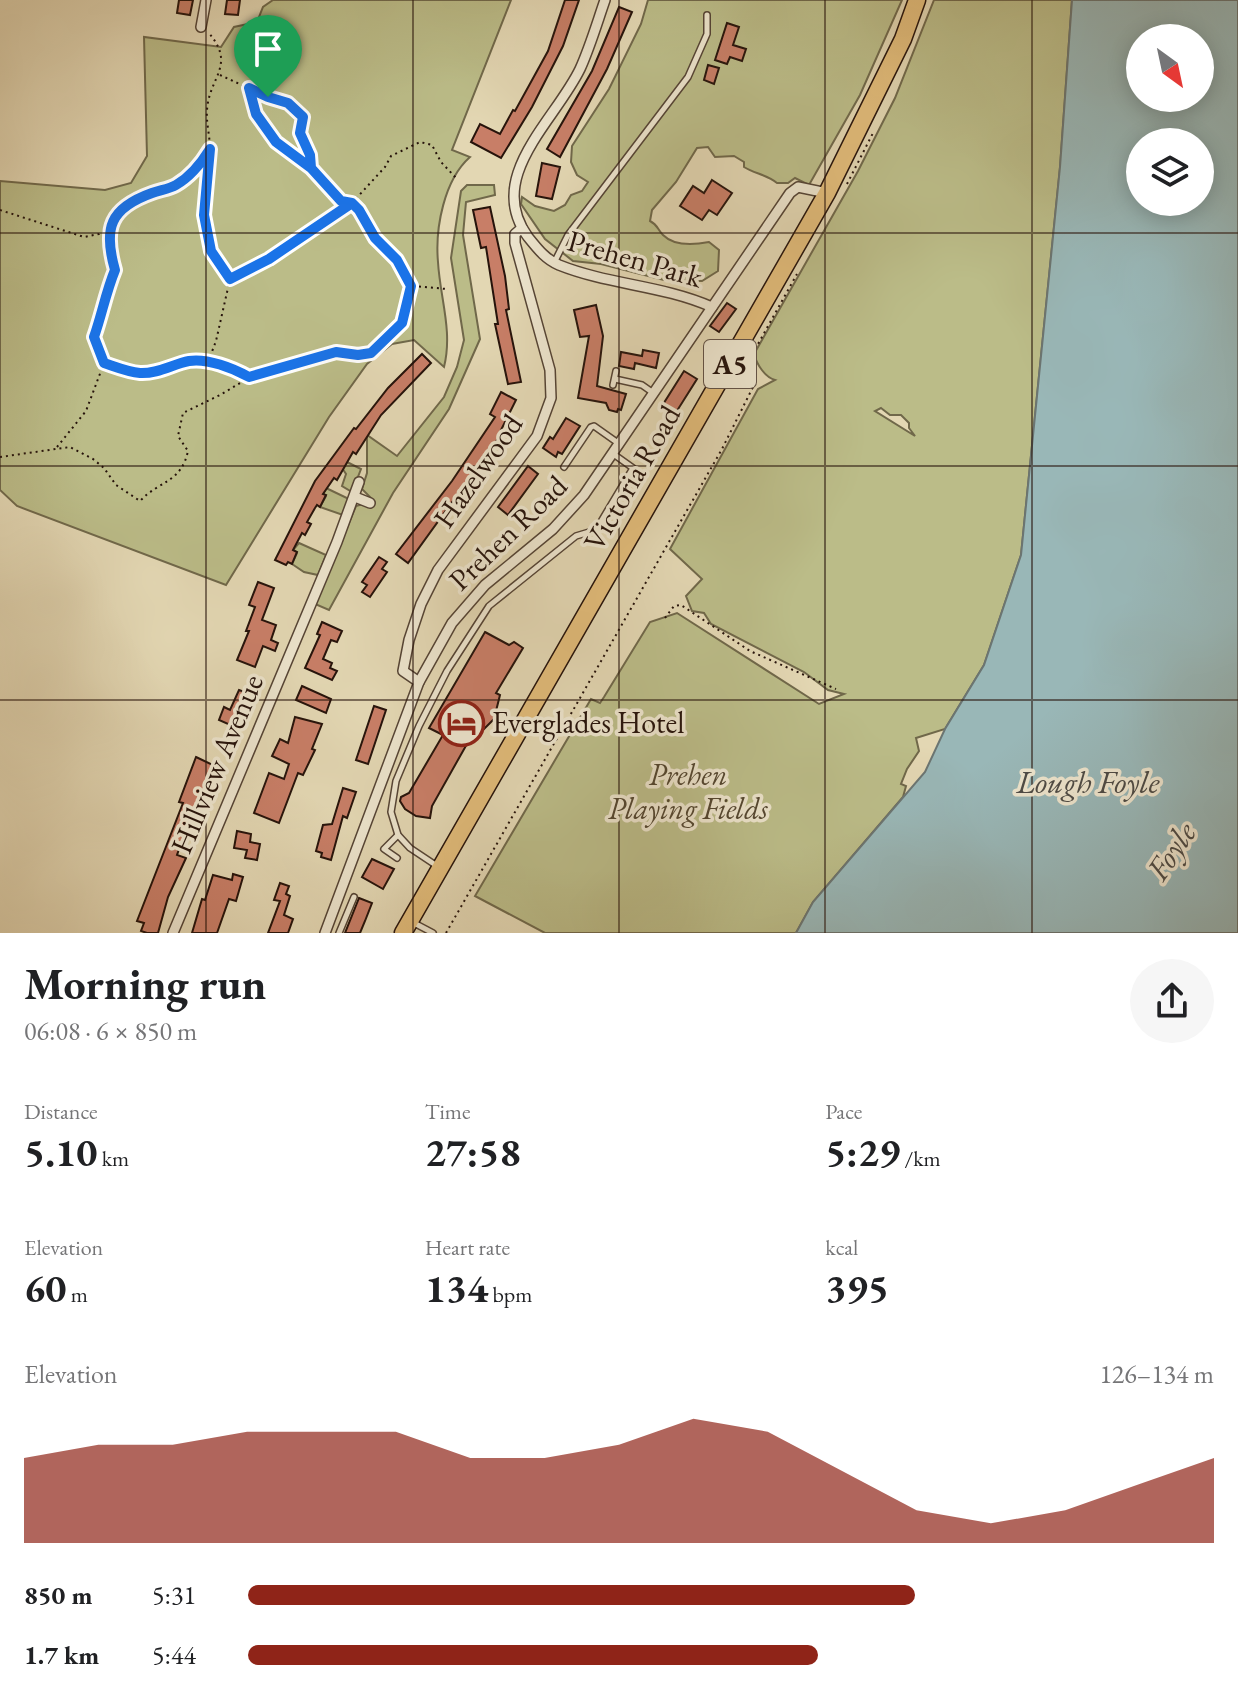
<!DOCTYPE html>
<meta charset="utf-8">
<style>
:root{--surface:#fff;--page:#f6f6f6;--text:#202124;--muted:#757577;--accent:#8f2418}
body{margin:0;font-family:"EB Garamond",serif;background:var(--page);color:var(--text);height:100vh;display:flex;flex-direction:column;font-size:30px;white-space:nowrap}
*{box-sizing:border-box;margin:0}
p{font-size:26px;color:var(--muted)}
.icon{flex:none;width:44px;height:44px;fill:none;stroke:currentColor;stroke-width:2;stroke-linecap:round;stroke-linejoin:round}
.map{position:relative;height:933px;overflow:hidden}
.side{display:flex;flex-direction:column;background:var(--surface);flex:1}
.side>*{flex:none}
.needle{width:52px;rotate:147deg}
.fabs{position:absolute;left:1126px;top:24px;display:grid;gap:16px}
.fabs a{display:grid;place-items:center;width:88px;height:88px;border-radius:50%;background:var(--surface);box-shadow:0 4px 20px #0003;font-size:40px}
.pin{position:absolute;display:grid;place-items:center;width:68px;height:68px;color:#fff;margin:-82px -34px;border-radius:50% 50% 50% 0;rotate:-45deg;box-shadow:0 0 8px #0007}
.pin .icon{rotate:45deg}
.round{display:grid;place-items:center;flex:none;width:84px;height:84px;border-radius:42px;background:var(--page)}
.summary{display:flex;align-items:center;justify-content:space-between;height:136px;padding:0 24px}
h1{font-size:44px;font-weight:700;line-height:60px}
.figures{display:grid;grid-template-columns:repeat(3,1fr);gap:12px;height:136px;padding:8px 24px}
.figures div{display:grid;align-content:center}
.figures b{font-size:40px;font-weight:700}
.figures small{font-size:22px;font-weight:400}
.figures p{font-size:22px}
.chart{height:224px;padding:16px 24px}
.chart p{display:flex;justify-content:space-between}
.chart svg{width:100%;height:144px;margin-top:8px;fill:var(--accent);opacity:.7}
ul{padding:0 24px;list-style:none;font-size:26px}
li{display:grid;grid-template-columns:128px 96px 1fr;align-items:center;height:60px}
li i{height:20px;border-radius:10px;background:var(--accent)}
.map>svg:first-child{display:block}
.green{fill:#bbbc88;stroke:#70684a;stroke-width:2;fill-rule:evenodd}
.water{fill:#99b7b7;stroke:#6b7572;stroke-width:2;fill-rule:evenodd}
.building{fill:#c87e67;stroke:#26130b;stroke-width:2}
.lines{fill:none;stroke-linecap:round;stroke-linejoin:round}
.service-casing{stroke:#554435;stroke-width:8}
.minor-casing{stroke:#554435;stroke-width:12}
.trunk-casing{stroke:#26130b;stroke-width:19}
.path{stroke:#26130b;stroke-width:2;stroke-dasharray:2 4;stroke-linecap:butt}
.service{stroke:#ede5ce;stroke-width:5}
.minor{stroke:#ede5ce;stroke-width:9}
.trunk{stroke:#e2bc7a;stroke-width:16}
.route-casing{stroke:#fff;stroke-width:16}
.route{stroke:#1a73e8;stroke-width:10}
.grid{fill:none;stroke:#26130b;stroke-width:2;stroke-opacity:0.55}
.labels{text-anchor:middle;stroke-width:7;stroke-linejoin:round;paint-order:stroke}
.shield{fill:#ede5ce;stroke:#625246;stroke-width:2}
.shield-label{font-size:28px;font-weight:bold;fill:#26130b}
.street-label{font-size:30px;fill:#26130b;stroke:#ede5ce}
.poi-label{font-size:30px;fill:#26130b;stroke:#ede5ce;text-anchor:start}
.park-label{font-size:30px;font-style:italic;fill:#534630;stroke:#ede5ce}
.water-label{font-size:32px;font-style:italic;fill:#4e4c47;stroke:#ede5ce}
</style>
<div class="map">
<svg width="1238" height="933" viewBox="0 0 1238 933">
<rect width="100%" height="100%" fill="#e3d7b3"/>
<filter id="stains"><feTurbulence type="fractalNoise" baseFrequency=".0025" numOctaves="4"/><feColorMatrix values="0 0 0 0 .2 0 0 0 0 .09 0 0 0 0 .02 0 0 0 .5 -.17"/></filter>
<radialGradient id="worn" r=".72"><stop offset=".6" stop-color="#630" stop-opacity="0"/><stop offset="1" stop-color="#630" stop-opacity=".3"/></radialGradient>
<g class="green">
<path d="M273,0H511L452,150L470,157C444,180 435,228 438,262C440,298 453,331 444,367L414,340L392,344L367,364L329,417L226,585L17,506L0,490V181L105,190L131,183L147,156L144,37L221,47L234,27L257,22L263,7Z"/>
<path d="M648,0H902L860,95L809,185L795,178L788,183H777C766,174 755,174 744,167V162L734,156L715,157L708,147L697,148L676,182L652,210L650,221C658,225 657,229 663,235C675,247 694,245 709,242L719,250L718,271L702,281L664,280L601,264L573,261L545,239L521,204L522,197L535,206L554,211L565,205L571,195L582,191L588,182L577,175L571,162L572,146L609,89L641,24Z"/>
<path d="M934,0H1072L1060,167L1021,555L984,665L945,729L916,738L919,751L907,769L901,784L906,786L903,797L813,902L796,933H545L475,896L591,699L600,703L604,697L650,622L677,613L819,704L844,694L828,690L804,672L711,624L704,613L692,611L686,596L702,579L670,549L758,389L775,380C765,377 757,365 754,354L858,171L895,98ZM881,408L890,415H901L909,423V428L915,436L875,411Z"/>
<polygon points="467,185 494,185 495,195 466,202 463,235 480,339 449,409 393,493 329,610 315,604 356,506 374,501 362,489 367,473 367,435 397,456 444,397 457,367 464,340 451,258 461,191"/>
<polygon points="345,461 361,469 352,492 342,486 346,474 342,468"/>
<polygon points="326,488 349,499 343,515 320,507 326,496 323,494"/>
<polygon points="299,543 326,555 318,575 304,572 292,564 297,553 293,550"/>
</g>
<path class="water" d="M1072,0H1238V933H796L813,902L925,772L945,729L984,665L1021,555L1060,167ZM1140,38H1200V98H1140ZM1140,142H1200V202H1140Z"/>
<g class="building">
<polygon points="179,0 193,0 190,15 177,13"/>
<polygon points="227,0 240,0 238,15 225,14"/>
<polygon points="565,0 579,0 563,46 532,107 501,158 471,142 480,124 500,134 513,110 515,111 548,51"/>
<polygon points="619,7 632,12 607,69 560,157 547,149 592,71"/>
<polygon points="727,23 739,27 733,45 746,49 742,61 730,57 727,64 715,60"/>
<polygon points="708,65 719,68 714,84 704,80"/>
<polygon points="542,163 560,167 552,199 536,196"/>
<polygon points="712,180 732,193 717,215 709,210 702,220 680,206 693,186 704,193"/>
<polygon points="490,207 505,276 509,309 506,310 521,382 508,384 495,324 498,324 486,247 481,248 473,210"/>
<polygon points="727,303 736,309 719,332 710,326"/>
<polygon points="596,305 603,336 597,386 626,394 621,410 618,409 617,412 609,410 606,403 578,398 589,336 580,337 574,310"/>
<polygon points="643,350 659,353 656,368 635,363 634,369 619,366 621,352 642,356"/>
<polygon points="422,354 431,363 381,415 356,454 353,452 337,480 334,478 323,494 326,495 320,507 317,505 315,508 307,522 311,524 305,535 302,533 293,550 297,552 292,564 288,562 286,565 275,560 315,481 354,428 356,429 388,388"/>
<polygon points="684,371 697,379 675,414 662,406"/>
<polygon points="501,392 516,400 500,432 502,433 408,563 396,554 452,481 495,417 490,414"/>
<polygon points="566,418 580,426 562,454 558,452 556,457 543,448 550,437 553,439"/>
<polygon points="528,466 538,474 508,515 498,507"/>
<polygon points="379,557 387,562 382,569 387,572 370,597 362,592 367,585 362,582"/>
<polygon points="258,582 274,588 262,620 276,625 271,640 278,643 275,651 263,646 255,667 237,660 249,631 246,631 255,607 249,605"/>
<polygon points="322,622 342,631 337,642 331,640 323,659 332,663 330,668 337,671 332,680 305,668 320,635 317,634"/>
<polygon points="485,632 509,645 514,642 523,648 496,693 500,695 494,719 476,737 472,735 432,806 430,818 416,816 405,809 400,801 401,797 409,793 443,735 429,728"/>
<polygon points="302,686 331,699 326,713 296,700"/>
<polygon points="239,690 250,694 237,728 219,720 224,707 230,710"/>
<polygon points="374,706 386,710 368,764 356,760"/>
<polygon points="295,717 322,724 312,749 315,750 303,775 298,773 279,823 254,813 269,773 284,779 289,764 272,756 280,739 288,743"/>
<polygon points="196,757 217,767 194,819 200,821 195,834 186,830 177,855 186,858 168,897 158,933 147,933 141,931 144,923 137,921 183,803 179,802"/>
<polygon points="343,788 356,792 347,818 343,816 331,860 321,857 322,853 316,851 323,825 332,824"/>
<polygon points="237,831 251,834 250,842 260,844 257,860 245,858 247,850 234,848"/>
<polygon points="372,859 394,869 383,889 362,877"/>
<polygon points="233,874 243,877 236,901 229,899 217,933 192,933 202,899 205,900 213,875 232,880"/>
<polygon points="280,883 289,886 286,894 290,896 284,915 293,919 288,933 268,933 280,901 274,900"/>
<polygon points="359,898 372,903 365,921 360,933 345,933"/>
</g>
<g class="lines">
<defs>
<g id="service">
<polyline points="554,263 568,235 688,77 707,34 707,15"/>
<polyline points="615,379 642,385 652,392"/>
<polyline points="613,385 616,371"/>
<polyline points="564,467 591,427 594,426 618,443"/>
<polyline points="397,858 384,849 398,835"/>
<polyline points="437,866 410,848 398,835 391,812 396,781 419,726 447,671 489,606 576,536 596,530 633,468 612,453"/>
<polyline points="414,923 433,933"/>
<polyline points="339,933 354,897"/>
</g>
<g id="minor">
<path d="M605,0C597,23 590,47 580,69C555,121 484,177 528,237C537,248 545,259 559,265C609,285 662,285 712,307"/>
<polyline points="201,27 206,0"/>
<polyline points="355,497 370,503"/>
<polyline points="419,682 403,671 409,640 421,604 438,570 537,436 551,398 550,370 515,243 515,234 522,228"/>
<polyline points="173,933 337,542 359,482"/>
<polyline points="325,933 419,682 452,623 485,585 553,529 584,495 790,193 798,187 827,193"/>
</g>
<polyline id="trunk" points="403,933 827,193 903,39 917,0"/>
</defs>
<use href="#service" class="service-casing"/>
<use href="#minor" class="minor-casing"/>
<use href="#trunk" class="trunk-casing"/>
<g class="path">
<path d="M220,75L268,97L288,103L303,117C298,142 310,143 311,166"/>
<polyline points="847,184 873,133"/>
<path d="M0,210L84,237L99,234L109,229L124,205L175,186L203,159L210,149C210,136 206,123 207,110C209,77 237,65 208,32"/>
<polyline points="230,279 269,259 352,203 385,167 391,156 420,142 432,145 441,162 458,180"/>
<polyline points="413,286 447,289"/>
<polyline points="208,362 216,341 230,279 211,251 204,215 209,150"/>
<path d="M104,363C116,367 129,373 142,373C157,374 172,367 186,363C204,357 232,367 248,377"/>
<path d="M57,447L86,411L104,363L94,337C102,314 106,292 115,270L110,251L109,230"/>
<path d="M0,457L70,447L93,459L104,468L116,485L140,501C160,480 181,483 188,451L178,436L183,413L220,395L257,373L303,363L336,352L358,355L371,353L402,323L411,286L397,260L375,238L359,210L352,203L341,201L311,168L276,142L256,114L249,88"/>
<polyline points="665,618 674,606 681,605 750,651 836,689"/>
<polyline points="446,933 722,449 756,381 753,353 797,274"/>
</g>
<use href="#service" class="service"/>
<use href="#minor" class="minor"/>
<use href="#trunk" class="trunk"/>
</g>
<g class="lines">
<defs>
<path id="route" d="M268,97L288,103L303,117L300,133L310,155L311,168L341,201L352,203L269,259L230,279L211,251L204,215L210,149C202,162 190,177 176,185C169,189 160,190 152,193C110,208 103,228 115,270C106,292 102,314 94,337L104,363C116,367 128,372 140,373C158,374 173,364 189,361C207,358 233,368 249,377L336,352L358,355L371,353L402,323L411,286L397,260L375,238L359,210L352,203L341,201L311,168L276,142L256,114L249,88L268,97"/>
</defs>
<use href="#route" class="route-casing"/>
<use href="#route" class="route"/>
</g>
<path class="grid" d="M206,0V933M413,0V933M619,0V933M825,0V933M1032,0V933M0,233H1238M0,466H1238M0,700H1238"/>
<defs>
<symbol id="hotel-ring" viewBox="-11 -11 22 22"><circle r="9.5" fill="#ede5ce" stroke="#8f2418" stroke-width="1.5"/><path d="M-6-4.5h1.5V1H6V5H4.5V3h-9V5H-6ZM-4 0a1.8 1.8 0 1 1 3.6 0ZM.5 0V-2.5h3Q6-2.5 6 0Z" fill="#8f2418"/></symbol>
</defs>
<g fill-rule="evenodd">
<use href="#hotel-ring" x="436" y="698" width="51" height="51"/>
</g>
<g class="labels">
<rect class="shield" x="704" y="340" width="52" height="48" rx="6"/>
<g class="shield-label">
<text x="730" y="374">A5</text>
</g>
<g class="street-label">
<text transform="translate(635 259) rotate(16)" y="10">Prehen Park</text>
<text transform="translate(478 471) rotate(-55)" y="10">Hazelwood</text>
<text transform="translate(632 478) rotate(-60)" y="10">Victoria Road</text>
<text transform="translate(508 533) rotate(-44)" y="10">Prehen Road</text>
<text transform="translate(217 764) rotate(-67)" y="10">Hillview Avenue</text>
</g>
<g class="poi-label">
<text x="492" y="733">Everglades Hotel</text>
</g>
<g class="park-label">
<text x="688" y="785">Prehen<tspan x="688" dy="34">Playing Fields</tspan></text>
</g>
<g class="water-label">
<text x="1088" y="793">Lough Foyle</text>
<text transform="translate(1171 851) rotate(-56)" y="11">Foyle</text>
</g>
</g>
<rect width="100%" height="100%" filter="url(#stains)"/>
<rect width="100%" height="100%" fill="url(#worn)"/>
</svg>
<div class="fabs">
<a><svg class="needle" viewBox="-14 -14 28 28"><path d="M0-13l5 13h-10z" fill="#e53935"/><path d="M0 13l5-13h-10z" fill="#757577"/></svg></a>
<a><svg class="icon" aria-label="layers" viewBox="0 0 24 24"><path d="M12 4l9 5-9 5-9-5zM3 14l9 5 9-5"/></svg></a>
</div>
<div class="pin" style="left:268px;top:97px;background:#1e9e55"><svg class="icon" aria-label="arrive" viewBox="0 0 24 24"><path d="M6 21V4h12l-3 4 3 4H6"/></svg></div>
</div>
<section class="side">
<div class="summary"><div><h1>Morning run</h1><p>06:08 · 6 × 850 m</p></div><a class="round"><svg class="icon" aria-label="share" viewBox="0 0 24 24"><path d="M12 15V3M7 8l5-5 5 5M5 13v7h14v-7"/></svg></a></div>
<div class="figures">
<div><p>Distance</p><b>5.10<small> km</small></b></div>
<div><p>Time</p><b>27:58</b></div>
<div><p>Pace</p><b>5:29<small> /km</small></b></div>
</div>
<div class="figures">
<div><p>Elevation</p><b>60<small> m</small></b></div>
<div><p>Heart rate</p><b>134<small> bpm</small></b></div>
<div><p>kcal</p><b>395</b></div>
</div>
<div class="chart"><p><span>Elevation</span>126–134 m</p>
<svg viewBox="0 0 160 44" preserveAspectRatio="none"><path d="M0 44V18L10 14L20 14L30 10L40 10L50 10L60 18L70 18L80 14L90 6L100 10L110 22L120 34L130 38L140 34L150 26L160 18V44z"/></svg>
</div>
<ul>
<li><b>850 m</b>5:31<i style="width:69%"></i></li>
<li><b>1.7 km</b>5:44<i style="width:59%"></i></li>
</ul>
</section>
